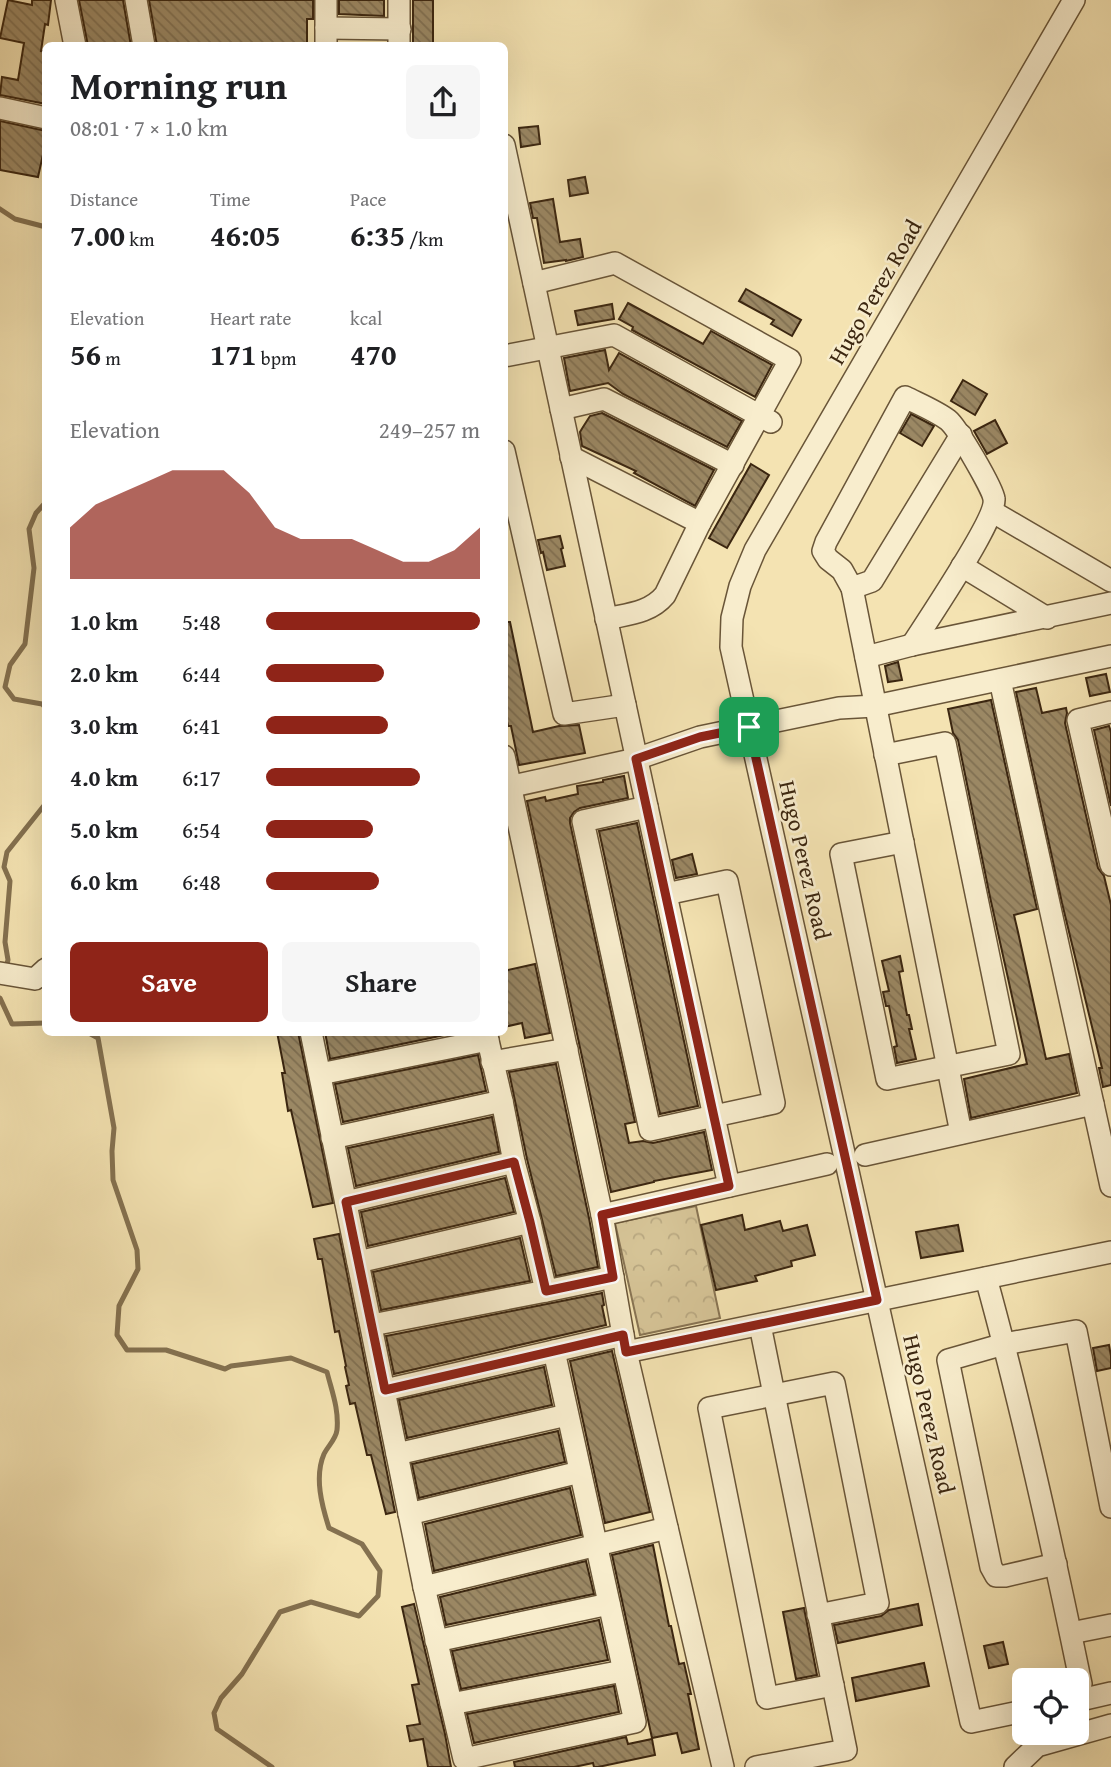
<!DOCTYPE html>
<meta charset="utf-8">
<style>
:root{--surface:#fff;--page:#f6f6f6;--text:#202124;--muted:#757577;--accent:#8f2418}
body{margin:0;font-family:"Gentium Book Plus",serif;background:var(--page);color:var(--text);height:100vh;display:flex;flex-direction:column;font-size:26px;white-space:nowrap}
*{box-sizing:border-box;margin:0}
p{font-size:23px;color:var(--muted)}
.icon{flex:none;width:38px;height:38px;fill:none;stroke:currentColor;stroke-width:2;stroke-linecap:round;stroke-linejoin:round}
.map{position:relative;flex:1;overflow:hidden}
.drawer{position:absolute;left:42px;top:42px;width:466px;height:994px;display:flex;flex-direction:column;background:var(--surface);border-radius:10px;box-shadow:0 7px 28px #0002}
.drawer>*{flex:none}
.buttons{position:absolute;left:1012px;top:1668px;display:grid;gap:14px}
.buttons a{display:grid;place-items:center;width:77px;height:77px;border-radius:10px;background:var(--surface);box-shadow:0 7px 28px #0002;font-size:35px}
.pin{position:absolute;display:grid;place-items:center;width:60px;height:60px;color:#fff;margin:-30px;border-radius:14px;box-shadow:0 4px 10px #0006}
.round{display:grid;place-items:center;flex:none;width:74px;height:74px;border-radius:10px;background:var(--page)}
.head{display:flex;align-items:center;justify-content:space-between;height:119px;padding:0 28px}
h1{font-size:38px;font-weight:700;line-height:52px}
.stats{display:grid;grid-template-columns:repeat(3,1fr);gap:10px;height:119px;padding:7px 28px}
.stats div{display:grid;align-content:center}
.stats b{font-size:30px;font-weight:700}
.stats small{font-size:19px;font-weight:400}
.stats p{font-size:19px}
.chart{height:196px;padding:14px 28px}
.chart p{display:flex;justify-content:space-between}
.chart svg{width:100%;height:126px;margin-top:7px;fill:var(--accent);opacity:.7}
.action{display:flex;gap:14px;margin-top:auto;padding:14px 28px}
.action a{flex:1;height:80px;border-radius:10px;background:var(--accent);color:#fff;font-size:28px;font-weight:700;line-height:80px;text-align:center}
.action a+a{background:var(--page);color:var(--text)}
ul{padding:0 28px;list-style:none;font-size:23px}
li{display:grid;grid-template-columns:112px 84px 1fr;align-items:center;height:52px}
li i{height:18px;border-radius:9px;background:var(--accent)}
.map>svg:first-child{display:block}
.park{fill:url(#park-crowns);stroke:#887453;stroke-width:2}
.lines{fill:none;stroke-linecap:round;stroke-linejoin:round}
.stream{stroke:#847150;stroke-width:5}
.building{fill:url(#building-back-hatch);stroke:#3b2610;stroke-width:2}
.minor-casing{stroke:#695538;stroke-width:24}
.minor{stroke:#f8edcd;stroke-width:21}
.route-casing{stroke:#fff;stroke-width:14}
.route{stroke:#8f2418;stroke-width:9}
.labels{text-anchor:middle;stroke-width:5;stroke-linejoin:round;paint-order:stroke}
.street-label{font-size:23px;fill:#3b2610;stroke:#f8edcd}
</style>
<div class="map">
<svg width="1111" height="1767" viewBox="0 0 1111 1767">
<defs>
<pattern id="park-crowns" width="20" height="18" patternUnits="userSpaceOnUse" patternTransform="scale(1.75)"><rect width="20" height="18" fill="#d5c396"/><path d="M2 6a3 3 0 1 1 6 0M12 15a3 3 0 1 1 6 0" fill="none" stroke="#b8a780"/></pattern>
<pattern id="building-back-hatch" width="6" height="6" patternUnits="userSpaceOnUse" patternTransform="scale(1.75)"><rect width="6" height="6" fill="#9b8864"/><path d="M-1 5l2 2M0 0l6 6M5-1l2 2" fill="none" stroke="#806f51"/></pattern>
</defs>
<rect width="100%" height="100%" fill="#f4e3b2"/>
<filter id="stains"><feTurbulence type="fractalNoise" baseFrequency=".00286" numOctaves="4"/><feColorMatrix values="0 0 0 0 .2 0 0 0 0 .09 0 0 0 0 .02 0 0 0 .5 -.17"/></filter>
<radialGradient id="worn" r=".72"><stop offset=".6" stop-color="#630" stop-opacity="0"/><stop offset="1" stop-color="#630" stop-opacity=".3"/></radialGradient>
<polygon class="park" points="696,1206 720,1318 640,1335 615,1223"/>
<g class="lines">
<g class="stream">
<polyline points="0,209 15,219 46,227"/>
<polyline points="46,502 36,513 29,529 34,568 25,644 10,665 5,687 14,699 42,704 46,708"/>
<polyline points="5,970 8,960 5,942 10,881 4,867 7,852 46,803"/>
<polyline points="0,998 12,1024 46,1023"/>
<path d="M87,1032L98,1038L114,1128L112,1151L113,1180L137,1250L138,1269L119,1306L117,1335L127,1350H166L225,1369L231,1366L291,1358L327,1372C332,1392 339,1409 337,1430C336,1439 328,1446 324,1454C314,1477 322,1506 329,1528L362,1544L380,1571L378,1596L359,1616L311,1602L280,1612L242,1674L221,1698L214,1713L217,1729L272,1767"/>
</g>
</g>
<g class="building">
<polygon points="8,0 32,5 32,0 51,0 48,25 45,24 41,51 46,51 46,104 0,95 2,77 18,80 24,43 0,38"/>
<polygon points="79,0 123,0 131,46 88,46"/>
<polygon points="149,0 313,0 313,19 307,19 307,46 157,46"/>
<polygon points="339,0 384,0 384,16 339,14"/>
<rect x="413" y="0" width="20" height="46"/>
<polygon points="0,121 46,131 46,141 38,177 0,170"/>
<polygon points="538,126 540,144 521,147 519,128"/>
<polygon points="585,177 588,193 570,196 568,180"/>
<polygon points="553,199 560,242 580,239 583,257 566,261 566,260 544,263 537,218 533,218 530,203"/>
<polygon points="746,289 801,320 792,336 771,324 774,320 739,301"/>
<polygon points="628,303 703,344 711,331 772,365 755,397 632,330 633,327 619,319"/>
<polygon points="612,304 614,319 578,325 575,311"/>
<polygon points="605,350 609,370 619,353 742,421 727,447 623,394 608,383 570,391 564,358"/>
<polygon points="963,380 987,394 975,415 951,401"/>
<polygon points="602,413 714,470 695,506 634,473 636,471 582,446 580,432 583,427 590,416"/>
<polygon points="911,414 934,426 922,446 900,433"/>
<polygon points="995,420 1007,443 987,454 974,431"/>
<polygon points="751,464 769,475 727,548 709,538"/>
<polygon points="560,536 563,548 561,549 565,566 547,570 543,552 541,553 538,540"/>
<polygon points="504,622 510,622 533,732 559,726 579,725 585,753 519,765 511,726 508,726 504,707"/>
<polygon points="898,662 902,680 888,682 885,666"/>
<polygon points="1106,674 1110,692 1090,696 1086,678"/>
<polygon points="1036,688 1042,713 1066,708 1067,713 1065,723 1098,868 1104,876 1111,905 1111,1085 1103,1087 1099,1068 1102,1068 1062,903 1016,692"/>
<polygon points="991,700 1037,909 1014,915 1018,932 1046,1059 1069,1054 1077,1093 971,1118 964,1079 1027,1064 990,897 958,740 953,733 948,709"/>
<polygon points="1109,726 1111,732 1111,806 1094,730"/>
<polygon points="624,776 628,798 580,808 574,812 570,818 570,823 635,1122 625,1124 629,1143 643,1141 653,1143 704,1132 712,1170 654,1181 654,1182 611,1192 527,801 545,797 546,801 578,794 577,786 603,782 603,780"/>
<polygon points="637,823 698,1106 660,1114 599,831"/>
<polygon points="692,854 697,874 676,878 672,860"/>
<polygon points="900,956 903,971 899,972 907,1015 909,1015 912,1029 909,1029 916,1059 897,1063 894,1047 897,1046 889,1006 886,1006 883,992 889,991 882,961"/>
<polygon points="535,964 550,1033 525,1038 522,1023 504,1027 504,971"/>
<polygon points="277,1032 298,1032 333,1203 313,1207 291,1110 288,1111 282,1073 285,1073"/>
<polygon points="325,1032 459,1032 330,1059"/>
<polygon points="478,1055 486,1091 343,1122 335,1084"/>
<polygon points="556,1064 589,1218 598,1267 556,1276 527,1159 509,1072"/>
<polygon points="492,1117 499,1152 356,1186 348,1148"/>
<polygon points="505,1178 514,1212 368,1246 361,1212"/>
<polygon points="742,1215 745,1230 780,1221 783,1231 807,1225 815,1255 791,1261 792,1266 755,1276 757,1281 716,1290 701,1225"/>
<polygon points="958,1225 963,1251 921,1258 916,1232"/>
<polygon points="339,1234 395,1512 386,1514 371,1455 367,1455 355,1403 350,1404 346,1386 349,1385 345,1367 346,1366 339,1331 335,1332 322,1259 318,1259 314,1239"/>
<polygon points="520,1238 530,1281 381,1310 373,1272"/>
<polygon points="602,1293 604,1305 602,1306 606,1325 394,1374 386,1336"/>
<polygon points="1109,1345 1111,1356 1111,1368 1097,1371 1093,1348"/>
<polygon points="612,1351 650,1512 605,1523 570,1361"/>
<polygon points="544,1367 552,1405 407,1438 399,1400"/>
<polygon points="558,1431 565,1462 419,1498 412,1464"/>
<polygon points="570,1488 581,1535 434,1571 425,1524"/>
<polygon points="653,1545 669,1626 671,1626 679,1664 684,1663 691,1694 688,1694 699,1749 682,1753 677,1733 652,1738 612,1555"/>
<polygon points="586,1561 594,1594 446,1625 440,1597"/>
<polygon points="414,1604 445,1734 451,1767 428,1767 423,1739 410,1741 407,1726 420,1724 412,1685 419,1684 402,1607"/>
<polygon points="918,1604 922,1625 838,1643 834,1625 881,1616 889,1610"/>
<polygon points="804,1608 817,1675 796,1679 783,1612"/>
<polygon points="599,1620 608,1660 461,1689 452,1651"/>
<polygon points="1003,1642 1008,1664 989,1668 984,1646"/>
<polygon points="924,1663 929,1686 856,1701 852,1678"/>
<polygon points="614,1686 619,1712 474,1743 467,1714"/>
<polygon points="626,1737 628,1744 652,1739 655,1755 598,1767 594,1767 593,1763 574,1767 515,1767 514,1762"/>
</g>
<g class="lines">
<defs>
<g id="minor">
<polyline points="66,0 75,46"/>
<polyline points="136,0 144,46"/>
<polyline points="326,0 326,46"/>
<polyline points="399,0 399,46"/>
<polyline points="326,28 400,29"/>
<polyline points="0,108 46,118"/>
<polyline points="504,145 729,1186"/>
<path d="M534,283L615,263L790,360L700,523L665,595C650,613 628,614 606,619"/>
<polyline points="504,356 614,335 771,422"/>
<polyline points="561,409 604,399 733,465"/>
<polyline points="504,451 564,714 625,705"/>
<polyline points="571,457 700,523"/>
<polyline points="993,512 1111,581"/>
<polyline points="962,566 1047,618"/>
<polyline points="852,588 872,581 961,435"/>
<path d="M912,645C926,623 997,518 994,499C993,489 957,427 948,420C936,411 919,404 905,397L826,542L823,551L828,559L842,570L852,588L961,1133"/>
<polyline points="866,657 912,645 1111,603"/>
<polyline points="1000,680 1111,1186"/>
<polyline points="1111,712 1078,720 1111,865"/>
<polyline points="885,755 945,743 1009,1054 887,1079 841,854 903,842"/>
<polyline points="504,756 602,1215 626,1352 723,1767"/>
<polyline points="504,788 636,759 700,737 839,708 875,706 1111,656"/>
<polyline points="647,807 583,821 650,1130 774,1103 727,881 666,894"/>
<polyline points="0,973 35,979 46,969"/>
<polyline points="311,1032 424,1587 464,1759 635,1722 554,1351 385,1390"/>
<polyline points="492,1062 567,1049"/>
<polyline points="320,1074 488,1040"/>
<polyline points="332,1138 502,1101"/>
<polyline points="865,1155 1093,1104"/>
<polyline points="346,1202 514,1162"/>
<polyline points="602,1215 827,1164"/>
<polyline points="358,1262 530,1222"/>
<path d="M986,1278C1023,1412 1053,1548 1081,1684"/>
<polyline points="546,1291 613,1277"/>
<polyline points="372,1325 546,1291 530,1222 514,1162 502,1101 486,1032"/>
<polyline points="554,1351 623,1335"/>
<polyline points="626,1352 1111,1252"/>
<polyline points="397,1454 567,1415"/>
<polyline points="409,1514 580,1472"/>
<polyline points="1056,1564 1005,1576 996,1576 991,1567 948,1360 1004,1344 1076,1331 1111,1507"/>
<polyline points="424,1587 667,1528"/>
<polyline points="818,1615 878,1603 834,1383 709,1408 767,1698 833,1685"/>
<polyline points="1071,1633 1111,1625"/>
<polyline points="436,1641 609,1604"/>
<polyline points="1076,1701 1111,1693"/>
<polyline points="451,1704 623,1671"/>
<polyline points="1024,1711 971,1722 731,647 732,618 740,586 755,550 1074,0"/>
<polyline points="756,1767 846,1750 760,1325"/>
<polyline points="1015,1767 1037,1746 1111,1725"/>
</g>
</defs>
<use href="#minor" class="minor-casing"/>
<use href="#minor" class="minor"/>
</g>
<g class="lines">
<defs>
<polygon id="route" points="749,727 877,1300 626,1352 623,1335 385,1390 346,1202 514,1162 530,1222 546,1291 613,1277 602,1215 729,1186 636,759 700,737"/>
</defs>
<use href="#route" class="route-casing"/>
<use href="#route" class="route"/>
</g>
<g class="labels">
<g class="street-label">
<text transform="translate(875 292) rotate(-60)" y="8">Hugo Perez Road</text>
<text transform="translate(805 860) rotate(77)" y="8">Hugo Perez Road</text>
<text transform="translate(929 1414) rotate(77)" y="8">Hugo Perez Road</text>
</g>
</g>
<rect width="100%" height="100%" filter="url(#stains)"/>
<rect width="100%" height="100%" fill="url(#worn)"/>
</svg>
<div class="buttons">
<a><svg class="icon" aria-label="locate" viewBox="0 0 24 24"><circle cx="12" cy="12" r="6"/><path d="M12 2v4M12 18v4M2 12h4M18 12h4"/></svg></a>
</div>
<div class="pin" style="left:749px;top:727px;background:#1e9e55"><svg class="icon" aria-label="arrive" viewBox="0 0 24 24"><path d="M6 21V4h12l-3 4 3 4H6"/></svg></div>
<section class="drawer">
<div class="head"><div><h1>Morning run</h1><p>08:01 · 7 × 1.0 km</p></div><a class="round"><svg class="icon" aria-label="share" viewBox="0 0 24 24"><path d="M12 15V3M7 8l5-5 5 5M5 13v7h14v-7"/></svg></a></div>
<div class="stats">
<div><p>Distance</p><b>7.00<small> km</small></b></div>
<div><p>Time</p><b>46:05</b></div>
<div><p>Pace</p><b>6:35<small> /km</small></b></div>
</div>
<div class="stats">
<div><p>Elevation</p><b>56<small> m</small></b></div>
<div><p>Heart rate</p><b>171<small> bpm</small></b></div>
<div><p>kcal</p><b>470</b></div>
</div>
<div class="chart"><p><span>Elevation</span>249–257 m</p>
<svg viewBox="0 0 160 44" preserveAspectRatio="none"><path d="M0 44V26L10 18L20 14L30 10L40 6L50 6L60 6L70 14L80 26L90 30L100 30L110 30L120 34L130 38L140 38L150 34L160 26V44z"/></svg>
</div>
<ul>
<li><b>1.0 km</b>5:48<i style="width:100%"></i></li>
<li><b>2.0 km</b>6:44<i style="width:55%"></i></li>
<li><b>3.0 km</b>6:41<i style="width:57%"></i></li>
<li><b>4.0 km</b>6:17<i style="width:72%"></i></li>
<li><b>5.0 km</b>6:54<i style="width:50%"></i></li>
<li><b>6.0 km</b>6:48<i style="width:53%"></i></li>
</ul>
<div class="action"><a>Save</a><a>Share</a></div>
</section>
</div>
